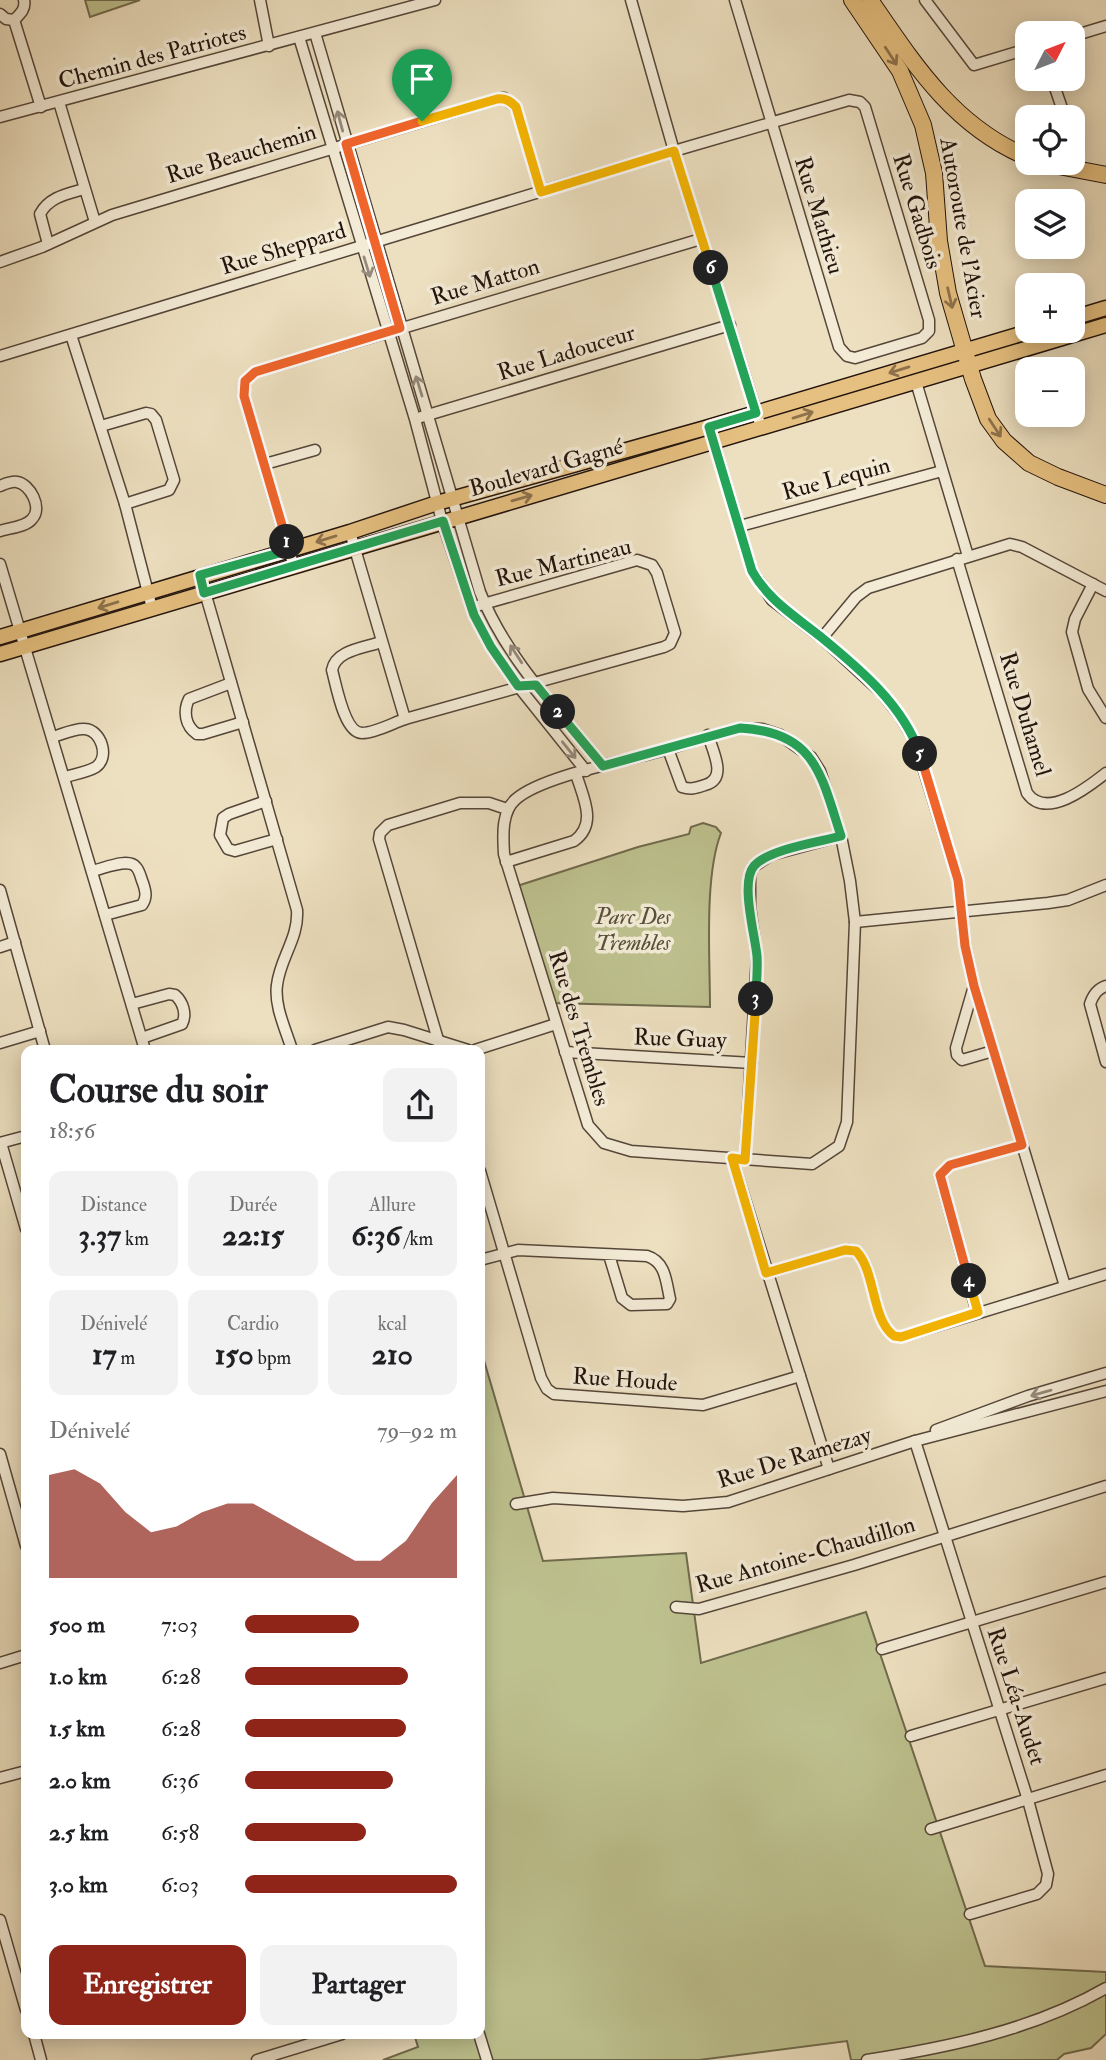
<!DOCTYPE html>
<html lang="fr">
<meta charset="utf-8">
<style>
:root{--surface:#fff;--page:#f2f2f2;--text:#202124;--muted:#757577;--accent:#8f2418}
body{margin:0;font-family:"IM FELL Double Pica",serif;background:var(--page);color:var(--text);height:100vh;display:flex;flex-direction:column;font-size:26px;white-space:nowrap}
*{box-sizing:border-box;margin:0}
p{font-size:23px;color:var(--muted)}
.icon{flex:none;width:38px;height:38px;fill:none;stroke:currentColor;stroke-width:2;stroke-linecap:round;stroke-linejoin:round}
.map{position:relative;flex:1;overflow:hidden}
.drawer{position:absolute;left:21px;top:1045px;width:464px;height:994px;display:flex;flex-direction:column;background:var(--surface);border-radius:14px;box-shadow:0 4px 18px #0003}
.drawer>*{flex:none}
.needle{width:46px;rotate:48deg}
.controls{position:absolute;left:1015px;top:21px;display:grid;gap:14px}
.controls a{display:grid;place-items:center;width:70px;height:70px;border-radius:14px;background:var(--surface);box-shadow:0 4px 18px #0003;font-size:35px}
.pin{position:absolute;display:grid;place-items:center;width:60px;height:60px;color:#fff;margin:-72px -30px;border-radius:50% 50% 50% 0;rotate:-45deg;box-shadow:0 0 7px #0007}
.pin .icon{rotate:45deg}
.km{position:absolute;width:35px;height:35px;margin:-18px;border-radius:50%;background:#222;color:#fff;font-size:19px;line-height:35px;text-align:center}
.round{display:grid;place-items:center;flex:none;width:74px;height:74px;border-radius:14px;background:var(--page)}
.summary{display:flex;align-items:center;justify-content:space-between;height:119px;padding:0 28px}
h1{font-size:38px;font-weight:700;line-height:52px}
.stats{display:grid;grid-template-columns:repeat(3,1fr);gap:10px;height:119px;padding:7px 28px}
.stats div{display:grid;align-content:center;border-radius:14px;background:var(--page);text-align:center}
.stats b{font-size:30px;font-weight:700}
.stats small{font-size:19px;font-weight:400}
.stats p{font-size:19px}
.chart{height:196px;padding:14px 28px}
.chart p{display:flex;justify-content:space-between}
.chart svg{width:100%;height:126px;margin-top:7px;fill:var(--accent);opacity:.7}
.primary-button{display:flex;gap:14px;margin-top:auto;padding:14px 28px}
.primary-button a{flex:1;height:80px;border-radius:14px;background:var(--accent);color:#fff;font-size:28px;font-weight:700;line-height:80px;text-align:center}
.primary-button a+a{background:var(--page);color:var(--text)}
ul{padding:0 28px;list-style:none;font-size:23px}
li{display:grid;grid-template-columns:112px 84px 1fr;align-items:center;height:52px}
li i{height:18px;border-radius:9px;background:var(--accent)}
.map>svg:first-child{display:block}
.green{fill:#bdc18e;stroke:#706a4d;stroke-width:2}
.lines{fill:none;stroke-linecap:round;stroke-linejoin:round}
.minor-casing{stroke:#554639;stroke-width:13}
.major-casing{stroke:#22130c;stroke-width:17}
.highway-casing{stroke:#22130c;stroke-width:18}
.minor{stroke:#f3ebd6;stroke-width:10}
.major{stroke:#e6c080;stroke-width:14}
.highway{stroke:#e6c080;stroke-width:16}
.oneway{stroke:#8e724c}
.oneway2{stroke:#958a7b}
.split-1-casing{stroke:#fff;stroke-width:14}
.split-2-casing{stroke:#fff;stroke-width:14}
.split-3-casing{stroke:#fff;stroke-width:14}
.split-4-casing{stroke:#fff;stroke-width:14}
.split-5-casing{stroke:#fff;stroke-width:14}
.split-6-casing{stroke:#fff;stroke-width:14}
.split-7-casing{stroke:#fff;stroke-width:14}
.split-1{stroke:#f0652b;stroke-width:9}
.split-2{stroke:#22a559;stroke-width:9}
.split-3{stroke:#22a559;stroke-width:9}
.split-4{stroke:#f5b400;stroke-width:9}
.split-5{stroke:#f0652b;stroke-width:9}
.split-6{stroke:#22a559;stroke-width:9}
.split-7{stroke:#f5b400;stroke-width:9}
.labels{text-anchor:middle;stroke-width:7;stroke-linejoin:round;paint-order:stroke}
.street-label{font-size:23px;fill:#22130c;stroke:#f3ebd6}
.park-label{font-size:23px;font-style:italic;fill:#58503a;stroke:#f3ebd6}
</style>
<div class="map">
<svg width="1106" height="2060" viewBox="0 0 1106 2060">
<rect width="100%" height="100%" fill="#ede0c0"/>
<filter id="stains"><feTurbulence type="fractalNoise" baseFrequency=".00286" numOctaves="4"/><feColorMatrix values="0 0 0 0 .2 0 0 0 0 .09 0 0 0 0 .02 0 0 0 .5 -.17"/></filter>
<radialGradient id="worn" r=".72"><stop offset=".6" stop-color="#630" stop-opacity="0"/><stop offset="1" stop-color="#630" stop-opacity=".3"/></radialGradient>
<g class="green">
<polygon points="85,0 140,0 90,17"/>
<path d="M703,823L716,827L721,833C704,877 710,958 710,1007L550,1003L514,887L638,847L689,834L691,827Z"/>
<polygon points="480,1347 543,1561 686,1553 701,1663 866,1612 985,1966 1106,1972 1106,2034 1091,2048 1064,2054 1057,2060 851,2060 847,2041 699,2060 383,2060 418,2047 414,2034 480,2034"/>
</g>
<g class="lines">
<defs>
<g id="minor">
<polyline points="260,0 269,46"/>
<polyline points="631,0 674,151 761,427"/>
<polyline points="925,0 974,65 1027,49"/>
<polyline points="0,14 6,19 14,20"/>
<polyline points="14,20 41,107"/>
<path d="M14,20C20,14 26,9 24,0"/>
<path d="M315,33L480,592C506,658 559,712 603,766"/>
<polyline points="1073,36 1106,26"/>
<polyline points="299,37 415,419 442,521 474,615 491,647 518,686 586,771"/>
<polyline points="1052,79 1065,117"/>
<polyline points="59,102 95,222"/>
<polyline points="0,117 435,0"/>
<path d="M48,244L40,214C49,197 67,194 84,189"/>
<polyline points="0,262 42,247 112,215 497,99 504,98 516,107 541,192"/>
<polyline points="71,335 125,504 152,608"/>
<polyline points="0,356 674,151 849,100 860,102 865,107 929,320 929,331 922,338 855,358 847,356 839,347 735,0"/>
<polyline points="916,382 968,556"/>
<polyline points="421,417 730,325"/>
<polyline points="101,426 146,413 151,414 156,420 174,480 169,490 125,504"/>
<polyline points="712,436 752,571 772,600 822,638 882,693 900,716 915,741 958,880 965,945 974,986 1065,1286"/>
<polyline points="265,464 315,450"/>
<path d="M0,486C5,484 11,481 17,482C30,484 43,508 32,519C26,527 9,528 0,531"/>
<polyline points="740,526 942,471"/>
<polyline points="350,532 405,719 664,647 670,644 675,633 657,573 652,565 637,560 480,605"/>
<path d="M957,559L1027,793C1046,820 1087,788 1106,773"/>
<polyline points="0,564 145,1050"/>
<polyline points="294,567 244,396 245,381 255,372 701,239"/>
<path d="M200,575L297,910C299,938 280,958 277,985C274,1006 286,1030 292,1050"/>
<polyline points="1093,584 1075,619 1072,632 1088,689 1106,718"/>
<polyline points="822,638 856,597 868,588 1010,544 1022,547 1106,591"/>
<path d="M381,642C364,648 336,650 332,670C336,684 344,733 362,733C375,733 393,723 405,719"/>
<path d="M231,683L189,699C183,711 185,726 197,734H203L243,722"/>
<path d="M740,728L762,729L780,735L811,757L820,771L841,836L850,881L855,922L847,1122L839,1146L812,1164L631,1151L604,1143L588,1125L504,854C503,836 501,812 516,799C544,775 631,760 668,749C692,741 716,734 740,728Z"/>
<path d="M53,737C63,734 75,728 85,729C101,730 110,757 96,767C88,772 75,774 65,777"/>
<path d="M668,749L682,787C691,790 696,788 705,785C728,779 713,752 708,735"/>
<polyline points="266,801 229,814 223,818 220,835 228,849 235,851 277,839"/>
<path d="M506,862L574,841C598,824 583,797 576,774"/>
<path d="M92,871C103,869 128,857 136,867C140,871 141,879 143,883C146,892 147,898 142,905L105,915"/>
<polyline points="0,890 45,1050"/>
<polyline points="855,922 1048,903 1068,900 1106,885"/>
<polyline points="0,947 15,942"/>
<polyline points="974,986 956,1048 957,1055 962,1060 993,1051"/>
<path d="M1106,986C1097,989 1093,995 1090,1004L1106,1062"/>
<path d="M132,1004L169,994L175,995C183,1002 187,1014 182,1024L142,1038"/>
<polyline points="0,1043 40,1031"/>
<polyline points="315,1050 388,1027 404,1030 468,1050"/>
<polyline points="441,1050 379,839 380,833 388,825 460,803 489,803 507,809"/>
<polyline points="475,1050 556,1024"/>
<polyline points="565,1052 752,1063"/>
<polyline points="0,1143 26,1136"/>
<polyline points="1,1143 26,1229"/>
<polyline points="732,1158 829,1469"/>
<polyline points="745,1160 757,957 750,907 750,875 753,867 771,855 841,836"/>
<polyline points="480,1171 541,1378 547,1389 554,1394 703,1405 800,1376"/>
<path d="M480,1260L518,1250L647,1256C666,1262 666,1282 670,1299L667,1304L631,1305L622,1298L609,1255"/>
<path d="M767,1273L845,1250L856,1251C876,1270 871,1319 894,1336L901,1337L1106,1274"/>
<polyline points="977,1312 940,1176 950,1165 1022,1145"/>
<polyline points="936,1430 1028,1396 1106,1373"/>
<polyline points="915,1441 1028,1800 1048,1874 1046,1885 1037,1894 970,1914"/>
<polyline points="0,1454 26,1546"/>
<polyline points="516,1504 553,1498 683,1506 728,1502 915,1441 1106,1391"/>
<polyline points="676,1607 699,1609 854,1565 1106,1486"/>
<polyline points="882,1649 1106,1582"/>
<polyline points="0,1663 26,1655"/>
<polyline points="911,1736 1106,1678"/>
<polyline points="0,1778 26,1771"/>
<polyline points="931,1829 1106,1775"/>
<polyline points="0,1920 26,2010"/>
<polyline points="34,2034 41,2060"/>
<polyline points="479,2034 487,2060"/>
<polyline points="257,2060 342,2034"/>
<path d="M867,2060C949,2047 1033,2030 1106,1988"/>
</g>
<g id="major">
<polyline points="1073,318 1106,308"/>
<polyline points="0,637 350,532 437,503 702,429 1031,331"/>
<polyline points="0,654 1106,325"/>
</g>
<g id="highway">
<polyline points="852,0 900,71 923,125 934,173 939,241 948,293 973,379 988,419 1004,441 1029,463 1058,477 1106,495"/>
<path d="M870,0C914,64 953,126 1027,157"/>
<polyline points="1043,163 1106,175"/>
</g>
</defs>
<use href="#minor" class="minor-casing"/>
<use href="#major" class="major-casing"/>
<use href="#highway" class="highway-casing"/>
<use href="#minor" class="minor"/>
<use href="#major" class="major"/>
<use href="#highway" class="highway"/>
</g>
<defs><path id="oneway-shaft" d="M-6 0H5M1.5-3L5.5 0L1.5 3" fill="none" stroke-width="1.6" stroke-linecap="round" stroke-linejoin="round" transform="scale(1.75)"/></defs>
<g class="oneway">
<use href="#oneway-shaft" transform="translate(891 56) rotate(57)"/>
<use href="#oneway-shaft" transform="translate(950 298) rotate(77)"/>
<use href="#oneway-shaft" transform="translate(899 370) rotate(163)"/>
<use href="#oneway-shaft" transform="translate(803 415) rotate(-17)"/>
<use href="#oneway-shaft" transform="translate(995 428) rotate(57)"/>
<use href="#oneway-shaft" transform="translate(522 498) rotate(-16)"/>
<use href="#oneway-shaft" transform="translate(326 539) rotate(163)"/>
<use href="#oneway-shaft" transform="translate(108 605) rotate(163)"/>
</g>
<g class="oneway2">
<use href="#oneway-shaft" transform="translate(340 121) rotate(-105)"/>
<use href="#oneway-shaft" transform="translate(367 267) rotate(73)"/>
<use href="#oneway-shaft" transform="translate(419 386) rotate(-107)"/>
<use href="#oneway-shaft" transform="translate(516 654) rotate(-123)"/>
<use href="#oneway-shaft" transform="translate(569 750) rotate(51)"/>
<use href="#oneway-shaft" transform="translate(1041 1393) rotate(164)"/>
</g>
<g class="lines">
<defs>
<polyline id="split-1" points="287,542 244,396 245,381 255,372 400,328 346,144 422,121"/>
<polyline id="split-2" points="287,542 290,550 200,575 204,593 443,521 474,615 491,647 518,686 536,685 558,712"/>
<path id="split-3" d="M558,712L603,766L740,728C816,732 821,775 841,836C819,842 769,849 754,866C740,882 755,935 757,956C758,970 756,985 756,999"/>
<path id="split-4" d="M756,999L745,1160L732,1158L766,1273L845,1250L856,1251C876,1271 871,1319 894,1336L901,1337L978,1312L969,1281"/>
<polyline id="split-5" points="920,754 958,880 965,946 974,986 1022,1145 950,1165 940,1175 969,1281"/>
<path id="split-6" d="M711,268L756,413L709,427L752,571C769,601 795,616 821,637C860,669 903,705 920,754"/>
<path id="split-7" d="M422,121L497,99C506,98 510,101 516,107L541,192L674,151L711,268"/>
</defs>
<use href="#split-1" class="split-1-casing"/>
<use href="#split-2" class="split-2-casing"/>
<use href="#split-3" class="split-3-casing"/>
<use href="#split-4" class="split-4-casing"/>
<use href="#split-5" class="split-5-casing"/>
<use href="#split-6" class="split-6-casing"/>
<use href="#split-7" class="split-7-casing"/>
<use href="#split-1" class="split-1"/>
<use href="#split-2" class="split-2"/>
<use href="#split-3" class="split-3"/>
<use href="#split-4" class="split-4"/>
<use href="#split-5" class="split-5"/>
<use href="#split-6" class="split-6"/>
<use href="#split-7" class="split-7"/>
</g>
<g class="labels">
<g class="street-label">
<text transform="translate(152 56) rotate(-15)" y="8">Chemin des Patriotes</text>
<text transform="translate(241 153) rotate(-17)" y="8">Rue Beauchemin</text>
<text transform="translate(918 211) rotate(73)" y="8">Rue Gadbois</text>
<text transform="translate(820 215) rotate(73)" y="8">Rue Mathieu</text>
<text transform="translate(964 228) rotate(80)" y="8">Autoroute de l'Acier</text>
<text transform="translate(283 248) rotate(-17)" y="8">Rue Sheppard</text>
<text transform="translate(485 281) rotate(-17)" y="8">Rue Matton</text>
<text transform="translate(566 352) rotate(-17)" y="8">Rue Ladouceur</text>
<text transform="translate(546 467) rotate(-16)" y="8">Boulevard Gagné</text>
<text transform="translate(836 478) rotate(-15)" y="8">Rue Lequin</text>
<text transform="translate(563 562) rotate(-14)" y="8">Rue Martineau</text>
<text transform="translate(1026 714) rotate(73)" y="8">Rue Duhamel</text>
<text transform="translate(580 1028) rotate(73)" y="8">Rue des Trembles</text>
<text transform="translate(680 1038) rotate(2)" y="8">Rue Guay</text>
<text transform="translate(625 1379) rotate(4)" y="8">Rue Houde</text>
<text transform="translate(794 1457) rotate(-17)" y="8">Rue De Ramezay</text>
<text transform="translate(805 1554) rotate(-16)" y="8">Rue Antoine-Chaudillon</text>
<text transform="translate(1017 1696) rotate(72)" y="8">Rue Léa-Audet</text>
</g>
<g class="park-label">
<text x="633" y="924">Parc Des<tspan x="633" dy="26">Trembles</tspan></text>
</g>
</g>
<rect width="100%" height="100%" filter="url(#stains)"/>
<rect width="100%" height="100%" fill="url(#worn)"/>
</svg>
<div class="controls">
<a><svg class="needle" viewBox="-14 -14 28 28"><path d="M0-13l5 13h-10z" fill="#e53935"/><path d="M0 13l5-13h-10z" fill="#757577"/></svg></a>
<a><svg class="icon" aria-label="locate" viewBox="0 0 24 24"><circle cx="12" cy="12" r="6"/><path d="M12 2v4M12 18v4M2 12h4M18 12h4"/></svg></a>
<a><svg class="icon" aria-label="layers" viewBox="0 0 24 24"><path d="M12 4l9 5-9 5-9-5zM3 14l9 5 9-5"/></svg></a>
<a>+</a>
<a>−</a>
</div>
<div class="pin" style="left:422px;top:121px;background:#1e9e55"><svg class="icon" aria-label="arrive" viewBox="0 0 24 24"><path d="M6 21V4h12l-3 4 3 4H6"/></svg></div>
<b class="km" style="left:287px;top:542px">1</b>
<b class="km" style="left:558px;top:712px">2</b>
<b class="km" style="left:756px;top:999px">3</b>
<b class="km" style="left:969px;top:1281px">4</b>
<b class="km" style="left:920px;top:754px">5</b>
<b class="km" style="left:711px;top:268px">6</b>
<section class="drawer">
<div class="summary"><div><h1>Course du soir</h1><p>18:56</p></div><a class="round"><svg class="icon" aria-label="share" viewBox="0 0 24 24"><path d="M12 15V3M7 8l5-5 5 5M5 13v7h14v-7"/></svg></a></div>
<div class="stats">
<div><p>Distance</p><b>3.37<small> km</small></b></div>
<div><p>Durée</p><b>22:15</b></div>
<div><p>Allure</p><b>6:36<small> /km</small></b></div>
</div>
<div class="stats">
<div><p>Dénivelé</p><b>17<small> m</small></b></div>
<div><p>Cardio</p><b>150<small> bpm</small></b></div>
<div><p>kcal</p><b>210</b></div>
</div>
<div class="chart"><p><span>Dénivelé</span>79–92 m</p>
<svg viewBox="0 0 160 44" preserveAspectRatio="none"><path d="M0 44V8L10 6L20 11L30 21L40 28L50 26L60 21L70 18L80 18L90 23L100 28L110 33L120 38L130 38L140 31L150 18L160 8V44z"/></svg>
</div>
<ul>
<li><b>500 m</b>7:03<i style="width:54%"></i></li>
<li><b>1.0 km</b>6:28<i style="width:77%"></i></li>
<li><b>1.5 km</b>6:28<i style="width:76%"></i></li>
<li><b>2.0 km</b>6:36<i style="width:70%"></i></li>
<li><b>2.5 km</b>6:58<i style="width:57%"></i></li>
<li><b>3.0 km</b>6:03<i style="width:100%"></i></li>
</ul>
<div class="primary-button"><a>Enregistrer</a><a>Partager</a></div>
</section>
</div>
